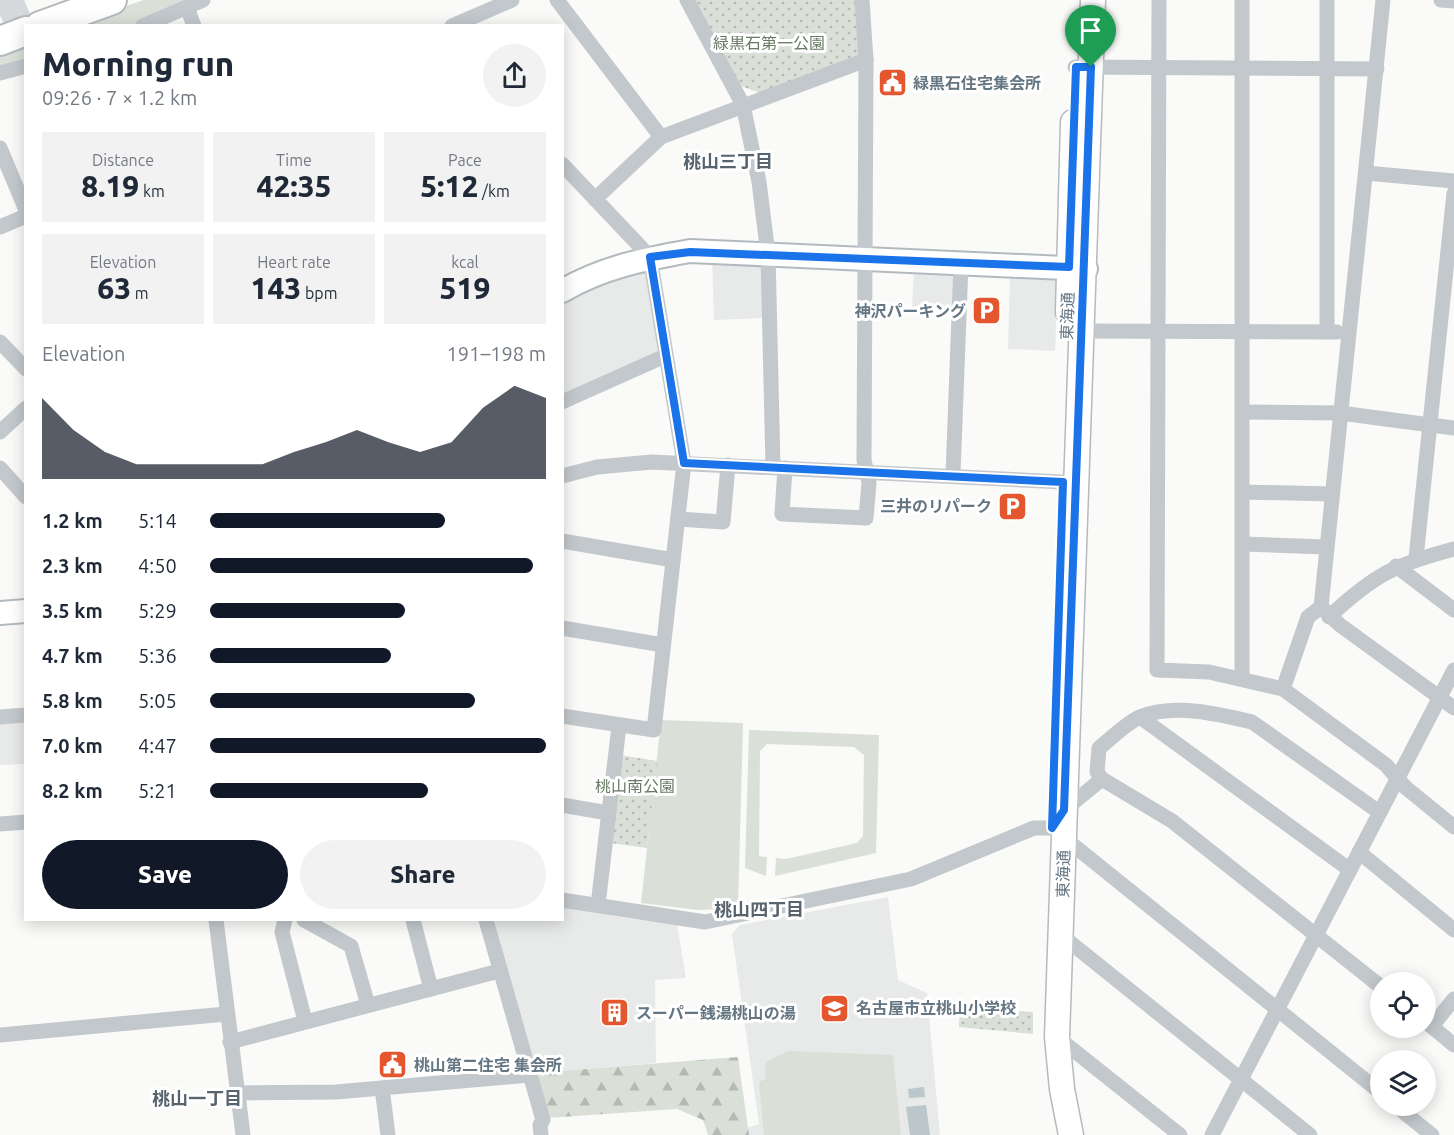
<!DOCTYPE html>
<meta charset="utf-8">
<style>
:root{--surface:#fff;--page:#f2f2f3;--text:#1f2937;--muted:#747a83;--accent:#111827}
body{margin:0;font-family:Ubuntu,"Noto Sans JP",sans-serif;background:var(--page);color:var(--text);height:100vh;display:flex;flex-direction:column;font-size:22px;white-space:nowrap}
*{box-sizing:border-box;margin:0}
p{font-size:20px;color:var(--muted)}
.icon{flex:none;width:33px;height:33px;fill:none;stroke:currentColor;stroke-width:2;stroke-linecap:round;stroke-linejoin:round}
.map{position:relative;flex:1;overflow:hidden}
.sheet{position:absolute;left:24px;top:24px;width:540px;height:897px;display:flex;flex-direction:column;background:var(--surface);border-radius:0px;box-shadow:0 3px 15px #0003}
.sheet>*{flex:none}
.fabs{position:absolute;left:1370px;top:972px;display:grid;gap:12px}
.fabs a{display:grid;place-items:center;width:66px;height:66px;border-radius:50%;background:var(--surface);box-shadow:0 3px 15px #0003;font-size:30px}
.pin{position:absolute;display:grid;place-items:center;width:51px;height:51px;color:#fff;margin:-62px -26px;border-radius:50% 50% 50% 0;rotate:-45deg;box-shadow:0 0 6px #0007}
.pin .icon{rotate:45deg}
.round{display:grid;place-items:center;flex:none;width:63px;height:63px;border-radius:32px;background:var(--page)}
.overview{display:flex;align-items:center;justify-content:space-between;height:102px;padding:0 18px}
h1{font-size:33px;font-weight:800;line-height:45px}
.figures{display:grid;grid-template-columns:repeat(3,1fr);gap:9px;height:102px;padding:6px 18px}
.figures div{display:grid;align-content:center;border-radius:0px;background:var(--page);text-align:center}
.figures b{font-size:30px;font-weight:800}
.figures small{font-size:16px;font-weight:400}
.figures p{font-size:16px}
.chart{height:168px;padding:12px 18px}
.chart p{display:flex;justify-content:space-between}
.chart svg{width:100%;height:108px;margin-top:6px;fill:var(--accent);opacity:.7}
.button{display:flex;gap:12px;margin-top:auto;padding:12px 18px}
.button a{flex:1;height:69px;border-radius:36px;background:var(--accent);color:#fff;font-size:24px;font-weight:800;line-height:69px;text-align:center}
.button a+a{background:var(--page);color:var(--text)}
ul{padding:0 18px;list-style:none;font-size:20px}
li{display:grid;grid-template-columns:96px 72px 1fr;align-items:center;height:45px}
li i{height:15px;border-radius:8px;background:var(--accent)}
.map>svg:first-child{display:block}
.built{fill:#e8e9e9}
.grass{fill:#dadfd7}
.forest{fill:url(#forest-firs)}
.park{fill:url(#park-dots)}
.water{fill:#bbc7cb}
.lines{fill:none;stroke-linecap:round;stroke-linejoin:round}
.highway-tunnel{stroke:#d5d9db;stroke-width:28;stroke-dasharray:28 14;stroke-linecap:butt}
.secondary-casing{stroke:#b3babf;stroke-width:26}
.primary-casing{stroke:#b5babe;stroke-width:27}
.highway-casing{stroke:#b4b9bd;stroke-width:32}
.street{stroke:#c3c8cc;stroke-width:15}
.secondary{stroke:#fff;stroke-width:22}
.primary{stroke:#fff;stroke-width:24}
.highway{stroke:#fff;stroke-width:28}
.route-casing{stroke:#fff;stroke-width:12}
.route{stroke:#1a73e8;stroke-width:8}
.labels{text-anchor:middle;stroke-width:6;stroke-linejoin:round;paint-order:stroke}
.park-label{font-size:16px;fill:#687a64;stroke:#fff}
.poi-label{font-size:16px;font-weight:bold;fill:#657683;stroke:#fff;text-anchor:start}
.street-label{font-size:16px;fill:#657683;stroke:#fff}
.neighbourhood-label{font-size:18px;font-weight:bold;fill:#57646e;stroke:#fff}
</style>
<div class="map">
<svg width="1454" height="1135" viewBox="0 0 1454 1135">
<defs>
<pattern id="forest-firs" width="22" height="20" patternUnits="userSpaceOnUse" patternTransform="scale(1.5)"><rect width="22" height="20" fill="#dadfd7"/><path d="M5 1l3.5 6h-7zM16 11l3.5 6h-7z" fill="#b4b9b4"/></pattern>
<pattern id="park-dots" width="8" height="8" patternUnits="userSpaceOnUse" patternTransform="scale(1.5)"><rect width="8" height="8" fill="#dadfd7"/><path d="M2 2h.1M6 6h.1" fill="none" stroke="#b4b9b4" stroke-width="1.8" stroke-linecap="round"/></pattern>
</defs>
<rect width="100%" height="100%" fill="#fafaf8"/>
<g class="built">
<polygon points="712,257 761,264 763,318 714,320"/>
<polygon points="639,266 647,274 659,349 655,355 563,396 563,298"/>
<polygon points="914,267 955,274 954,311 912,309"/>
<polygon points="1010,271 1053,273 1058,279 1055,351 1008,349"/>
<polygon points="25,720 25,764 0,765 0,722"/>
<polygon points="888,897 898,980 927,993 940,1135 749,1135 746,1128 759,1124 732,934 740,925"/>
<polygon points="563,906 625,918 677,924 686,978 655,980 656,1063 534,1073 490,920 562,920"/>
</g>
<g class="grass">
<polygon points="144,0 194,0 132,25 68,26"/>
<polygon points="25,41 25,62 0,70 0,51"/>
<polygon points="661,720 743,723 738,908 698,910 641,903"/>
<polygon points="749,730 879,735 876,853 775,876 776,858 786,859 857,843 863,836 864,755 854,747 767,744 760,751 759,856 767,857 766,876 745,868"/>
<polygon points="788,1051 893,1055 901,1135 764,1135 759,1082 765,1079 766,1062"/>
</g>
<polygon class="forest" points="738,1057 749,1135 708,1135 703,1120 677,1109 547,1118 534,1073"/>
<g class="park">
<polygon points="695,0 856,0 859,53 856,58 760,93 741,86"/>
<polygon points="620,755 657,761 647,848 611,843"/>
<polygon points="960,1009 1033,1012 1033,1034 959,1027"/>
</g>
<g class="water">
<polygon points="924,1087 925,1097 909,1098 908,1089"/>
<polygon points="926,1105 930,1135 910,1135 906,1107"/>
</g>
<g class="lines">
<polyline class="highway-tunnel" points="0,15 34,0"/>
<defs>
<g id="secondary">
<path d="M562,291C603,267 645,259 690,251L1086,269"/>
<polyline points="0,613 26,611"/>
</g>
<g id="primary">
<polyline points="1068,312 1073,122"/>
<polyline points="1071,1135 1062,1089 1057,1037 1093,0"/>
</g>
<g id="highway">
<polyline points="40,26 112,0"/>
<polyline points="0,41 26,31"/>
</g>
</defs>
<use href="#secondary" class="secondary-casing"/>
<use href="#primary" class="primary-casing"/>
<use href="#highway" class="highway-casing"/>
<g class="street">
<polyline points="557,0 661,137"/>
<polyline points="687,0 743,105 759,182 768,254 773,467"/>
<polyline points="1159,0 1157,670 1209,672 1283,689 1386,765 1405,787 1454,827"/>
<polyline points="1242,0 1242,679"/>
<polyline points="1327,0 1327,331"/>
<polyline points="1383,0 1321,607 1340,625 1454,708"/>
<polyline points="1441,0 1454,1"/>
<polyline points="187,7 194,26"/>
<polyline points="143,26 203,0"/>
<polyline points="452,26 512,0"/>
<polyline points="1075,67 1377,69"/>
<polyline points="0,73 26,66"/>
<polyline points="0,148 26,210"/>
<polyline points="562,164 650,257 684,463 654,730 562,716"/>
<polyline points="1366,173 1454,181"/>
<polyline points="595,199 661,137 866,60"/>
<polyline points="0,227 26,216"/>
<polyline points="1083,331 1337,332"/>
<polyline points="0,342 26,369"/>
<polyline points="562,402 665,356"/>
<polyline points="1243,412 1340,413 1454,428"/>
<polyline points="0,432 26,408"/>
<polyline points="0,468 26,497"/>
<polyline points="785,468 782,514 866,518 869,483 864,460 866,60 862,0"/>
<polyline points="953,474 961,264"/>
<polyline points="562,476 597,467 652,462 1063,482"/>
<polyline points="1243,492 1332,494"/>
<polyline points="678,519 723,522 728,465"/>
<polyline points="562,541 673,560"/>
<polyline points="1243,544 1326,547"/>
<polyline points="1416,558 1454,193"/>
<polyline points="1396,566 1454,610"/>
<path d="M1329,617C1375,574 1394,565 1454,549"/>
<polyline points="562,628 663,645"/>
<polyline points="1283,689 1308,617 1321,607"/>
<polyline points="0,717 26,715"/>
<polyline points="1140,717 1350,870"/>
<polyline points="562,805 608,813"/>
<polyline points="1063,811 1102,779"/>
<path d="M1379,812L1252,722C1219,714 1174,703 1140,717C1126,723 1112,738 1099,748L1097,772L1102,779L1172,821L1380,986"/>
<polyline points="0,824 26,822"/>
<polyline points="1359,852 1454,930"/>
<polyline points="562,900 705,922 911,879 1034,828 1052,828 1380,1092"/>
<polyline points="598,905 619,726"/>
<polyline points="216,920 243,1135"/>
<polyline points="285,920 282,932 305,1021"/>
<polyline points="304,920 351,946 368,1005"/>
<polyline points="413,920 431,989"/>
<polyline points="486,920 543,1120 540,1125 541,1135"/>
<polyline points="1061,935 1310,1135"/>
<polyline points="1425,1021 1454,1045"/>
<polyline points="1432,1026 1454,999"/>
<polyline points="0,1035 226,1014"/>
<polyline points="1057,1037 1180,1135"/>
<polyline points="230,1042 499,971"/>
<polyline points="382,1088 388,1135"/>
<polyline points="238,1093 336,1092 529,1075"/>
<polyline points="1396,1106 1432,1135"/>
<polyline points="1212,1135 1454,670"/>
</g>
<use href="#secondary" class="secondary"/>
<use href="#primary" class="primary"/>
<use href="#highway" class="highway"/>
</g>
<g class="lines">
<defs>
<polygon id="route" points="1076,67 1091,67 1064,810 1052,828 1063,482 684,463 650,257 690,252 1069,267"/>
</defs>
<use href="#route" class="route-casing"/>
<use href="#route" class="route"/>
</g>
<defs>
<symbol id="civic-square" viewBox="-11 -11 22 22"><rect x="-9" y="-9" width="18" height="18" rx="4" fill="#e4572e" stroke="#fff"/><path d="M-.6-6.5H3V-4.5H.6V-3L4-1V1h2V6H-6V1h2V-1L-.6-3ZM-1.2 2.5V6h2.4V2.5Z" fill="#fff"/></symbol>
<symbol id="parking-square" viewBox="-11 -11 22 22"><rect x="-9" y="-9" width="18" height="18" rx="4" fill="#e4572e" stroke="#fff"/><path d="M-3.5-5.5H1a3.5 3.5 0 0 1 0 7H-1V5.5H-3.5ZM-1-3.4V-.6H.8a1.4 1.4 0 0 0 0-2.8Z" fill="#fff"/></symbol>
<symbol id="school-square" viewBox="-11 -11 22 22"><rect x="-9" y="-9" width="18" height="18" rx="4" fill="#e4572e" stroke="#fff"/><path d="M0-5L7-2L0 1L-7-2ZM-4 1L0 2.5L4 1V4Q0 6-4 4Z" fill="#fff"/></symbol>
<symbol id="building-square" viewBox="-11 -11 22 22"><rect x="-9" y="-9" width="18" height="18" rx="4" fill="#e4572e" stroke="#fff"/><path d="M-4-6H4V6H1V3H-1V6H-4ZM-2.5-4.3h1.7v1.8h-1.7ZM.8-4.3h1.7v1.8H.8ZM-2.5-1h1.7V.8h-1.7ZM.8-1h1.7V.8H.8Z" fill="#fff"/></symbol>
</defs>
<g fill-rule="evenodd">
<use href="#civic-square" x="876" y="66" width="33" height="33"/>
<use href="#parking-square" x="970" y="294" width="33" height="33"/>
<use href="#parking-square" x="996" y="490" width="33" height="33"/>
<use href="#school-square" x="818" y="992" width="33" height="33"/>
<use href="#building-square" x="598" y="996" width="33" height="33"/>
<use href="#civic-square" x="376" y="1048" width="33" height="33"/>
</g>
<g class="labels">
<g class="park-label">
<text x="769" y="49">緑黒石第一公園</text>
<text x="635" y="792">桃山南公園</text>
</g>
<g class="poi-label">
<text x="913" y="89">緑黒石住宅集会所</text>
<text x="966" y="317" text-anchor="end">神沢パーキング</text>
<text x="992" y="512" text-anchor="end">三井のリパーク</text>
<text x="856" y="1014">名古屋市立桃山小学校</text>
<text x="636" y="1019">スーパー銭湯桃山の湯</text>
<text x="414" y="1071">桃山第二住宅 集会所</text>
</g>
<g class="street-label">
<text transform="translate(1067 316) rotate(-88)" y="6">東海通</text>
<text transform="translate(1063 874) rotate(-89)" y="6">東海通</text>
</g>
<g class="neighbourhood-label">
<text x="728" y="168">桃山三丁目</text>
<text x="759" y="916">桃山四丁目</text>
<text x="197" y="1105">桃山一丁目</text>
</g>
</g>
</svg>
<div class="fabs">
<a><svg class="icon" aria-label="locate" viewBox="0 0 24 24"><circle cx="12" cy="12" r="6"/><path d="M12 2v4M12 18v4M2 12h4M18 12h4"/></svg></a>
<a><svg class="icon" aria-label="layers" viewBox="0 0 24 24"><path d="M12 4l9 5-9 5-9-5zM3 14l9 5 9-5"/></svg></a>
</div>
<div class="pin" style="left:1091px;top:67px;background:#1e9e55"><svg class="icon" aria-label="arrive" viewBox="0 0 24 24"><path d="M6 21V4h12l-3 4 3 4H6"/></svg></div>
<section class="sheet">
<div class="overview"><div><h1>Morning run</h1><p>09:26 · 7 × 1.2 km</p></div><a class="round"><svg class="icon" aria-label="share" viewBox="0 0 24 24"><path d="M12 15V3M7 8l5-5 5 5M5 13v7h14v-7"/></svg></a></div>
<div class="figures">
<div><p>Distance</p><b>8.19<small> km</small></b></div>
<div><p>Time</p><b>42:35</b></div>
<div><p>Pace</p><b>5:12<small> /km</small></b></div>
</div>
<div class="figures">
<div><p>Elevation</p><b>63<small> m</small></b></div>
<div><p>Heart rate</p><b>143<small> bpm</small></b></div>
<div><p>kcal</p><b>519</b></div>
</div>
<div class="chart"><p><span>Elevation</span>191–198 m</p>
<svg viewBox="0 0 160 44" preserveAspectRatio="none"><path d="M0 44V11L10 24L20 33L30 38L40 38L50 38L60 38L70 38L80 33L90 29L100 24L110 29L120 33L130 29L140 15L150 6L160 11V44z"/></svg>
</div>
<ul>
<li><b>1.2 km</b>5:14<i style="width:70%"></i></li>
<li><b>2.3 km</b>4:50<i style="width:96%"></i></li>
<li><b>3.5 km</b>5:29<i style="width:58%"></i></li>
<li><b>4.7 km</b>5:36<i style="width:54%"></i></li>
<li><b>5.8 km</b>5:05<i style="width:79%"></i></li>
<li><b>7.0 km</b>4:47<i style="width:100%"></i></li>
<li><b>8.2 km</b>5:21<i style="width:65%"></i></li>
</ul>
<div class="button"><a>Save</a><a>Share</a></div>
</section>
</div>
